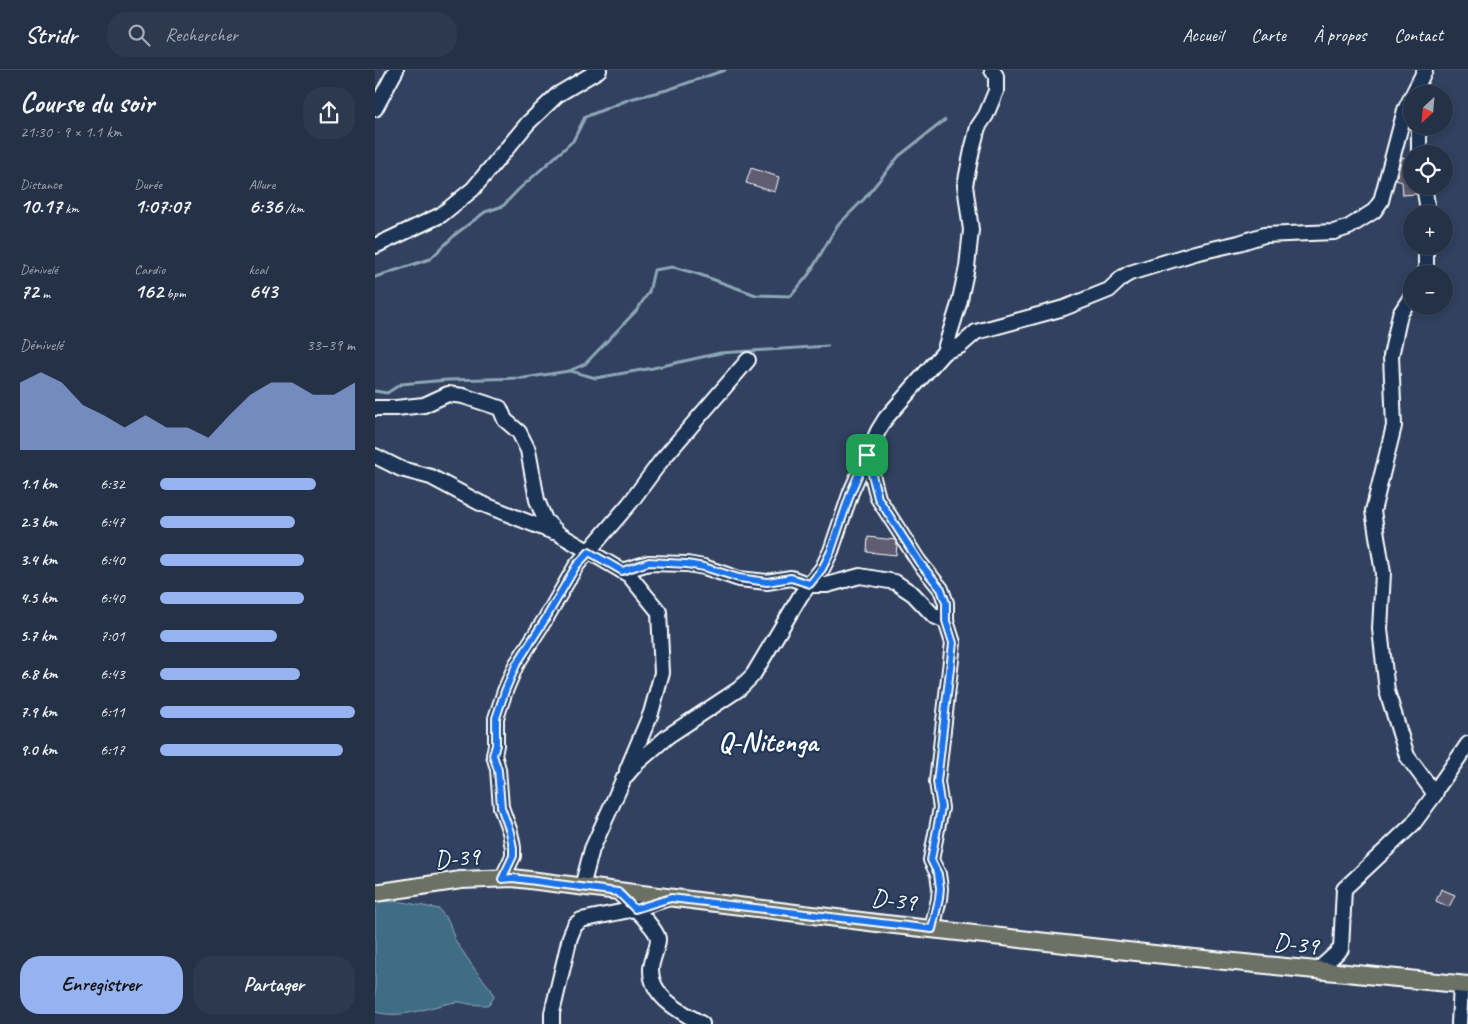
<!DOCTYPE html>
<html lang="fr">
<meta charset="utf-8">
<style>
:root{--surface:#253147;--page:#2d394e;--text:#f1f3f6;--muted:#a3a9b4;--line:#424c60;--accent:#95b2f1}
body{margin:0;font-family:Caveat,sans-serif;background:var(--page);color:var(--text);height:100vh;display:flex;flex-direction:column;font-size:19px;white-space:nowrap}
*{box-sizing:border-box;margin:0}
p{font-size:16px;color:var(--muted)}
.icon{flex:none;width:28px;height:28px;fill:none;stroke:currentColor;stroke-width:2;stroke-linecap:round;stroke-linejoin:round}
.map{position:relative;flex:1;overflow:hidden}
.panel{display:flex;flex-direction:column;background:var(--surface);width:375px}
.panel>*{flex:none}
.needle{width:32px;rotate:206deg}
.buttons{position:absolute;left:1028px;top:15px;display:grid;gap:10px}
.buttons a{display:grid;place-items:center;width:50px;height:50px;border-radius:50%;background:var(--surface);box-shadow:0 2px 8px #0003,0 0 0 1px var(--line);font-size:25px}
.pin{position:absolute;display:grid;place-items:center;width:42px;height:42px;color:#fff;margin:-21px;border-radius:10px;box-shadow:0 2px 8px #0006}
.round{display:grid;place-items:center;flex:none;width:52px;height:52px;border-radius:20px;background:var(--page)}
.headline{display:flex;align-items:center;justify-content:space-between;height:85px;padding:0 20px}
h1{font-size:28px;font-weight:700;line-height:38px}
.stats{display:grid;grid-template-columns:repeat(3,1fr);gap:8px;height:85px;padding:5px 20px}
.stats div{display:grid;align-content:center}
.stats b{font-size:21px;font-weight:700}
.stats small{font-size:14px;font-weight:400}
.stats p{font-size:14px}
.chart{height:140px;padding:10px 20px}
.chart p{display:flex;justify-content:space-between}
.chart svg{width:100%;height:90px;margin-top:5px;fill:var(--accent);opacity:.7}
.cta{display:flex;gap:10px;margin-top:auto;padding:10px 20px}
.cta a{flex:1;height:58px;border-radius:20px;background:var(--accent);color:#111;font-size:20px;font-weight:700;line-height:58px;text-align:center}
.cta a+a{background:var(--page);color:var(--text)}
ul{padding:0 20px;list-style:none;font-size:16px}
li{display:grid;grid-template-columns:80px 60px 1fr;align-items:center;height:38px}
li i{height:12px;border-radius:6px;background:var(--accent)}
header{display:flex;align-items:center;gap:30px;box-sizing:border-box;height:70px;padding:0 25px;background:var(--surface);border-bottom:1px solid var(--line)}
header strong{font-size:24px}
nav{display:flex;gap:28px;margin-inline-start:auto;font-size:18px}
.search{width:350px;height:45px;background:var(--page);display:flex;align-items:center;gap:12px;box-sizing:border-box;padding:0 18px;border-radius:20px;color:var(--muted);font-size:19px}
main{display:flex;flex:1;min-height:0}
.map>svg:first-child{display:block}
.water{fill:#416d86;stroke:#8da7b6}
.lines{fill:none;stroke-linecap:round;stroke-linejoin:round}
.stream{stroke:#8da7b6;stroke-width:3}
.building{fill:#615c71;stroke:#fff}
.minor-casing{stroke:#fff;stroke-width:18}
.major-casing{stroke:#fff;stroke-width:20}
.minor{stroke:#1d3557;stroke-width:14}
.major{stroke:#6c7065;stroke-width:16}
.route-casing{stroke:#fff;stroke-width:10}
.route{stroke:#1a73e8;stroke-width:6}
.labels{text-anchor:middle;stroke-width:4;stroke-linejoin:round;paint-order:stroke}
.street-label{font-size:25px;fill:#fff;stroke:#1d3557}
.quarter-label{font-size:28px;font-weight:bold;fill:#fff;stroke:#1d3557}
</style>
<header>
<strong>Stridr</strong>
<div class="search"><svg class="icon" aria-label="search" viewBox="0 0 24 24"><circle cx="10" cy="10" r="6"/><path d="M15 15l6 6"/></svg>Rechercher</div>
<nav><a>Accueil</a><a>Carte</a><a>À propos</a><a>Contact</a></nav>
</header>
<main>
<section class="panel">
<div class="headline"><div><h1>Course du soir</h1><p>21:30 · 9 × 1.1 km</p></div><a class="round"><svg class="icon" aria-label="share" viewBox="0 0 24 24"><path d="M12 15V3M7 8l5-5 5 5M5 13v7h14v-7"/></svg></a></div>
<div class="stats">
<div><p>Distance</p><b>10.17<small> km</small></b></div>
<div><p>Durée</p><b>1:07:07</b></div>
<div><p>Allure</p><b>6:36<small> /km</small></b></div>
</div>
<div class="stats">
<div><p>Dénivelé</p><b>72<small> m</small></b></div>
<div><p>Cardio</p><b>162<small> bpm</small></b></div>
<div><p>kcal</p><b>643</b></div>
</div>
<div class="chart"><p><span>Dénivelé</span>33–39 m</p>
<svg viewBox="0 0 160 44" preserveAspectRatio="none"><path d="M0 44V11L10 6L20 11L30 22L40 27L50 33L60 27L70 33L80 33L90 38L100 27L110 17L120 11L130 11L140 17L150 17L160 11V44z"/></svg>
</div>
<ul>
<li><b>1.1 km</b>6:32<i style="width:80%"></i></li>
<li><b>2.3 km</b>6:47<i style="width:69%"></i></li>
<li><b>3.4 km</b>6:40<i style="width:74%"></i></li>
<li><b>4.5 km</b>6:40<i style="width:74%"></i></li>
<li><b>5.7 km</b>7:01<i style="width:60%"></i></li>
<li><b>6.8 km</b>6:43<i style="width:72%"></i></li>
<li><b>7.9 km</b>6:11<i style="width:100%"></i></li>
<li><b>9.0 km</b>6:17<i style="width:94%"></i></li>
</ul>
<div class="cta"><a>Enregistrer</a><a>Partager</a></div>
</section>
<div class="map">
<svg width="1093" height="954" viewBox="0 0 1093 954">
<rect width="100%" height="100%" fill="#31415f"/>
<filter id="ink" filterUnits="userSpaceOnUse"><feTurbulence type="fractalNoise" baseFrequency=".02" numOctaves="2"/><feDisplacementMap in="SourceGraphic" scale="10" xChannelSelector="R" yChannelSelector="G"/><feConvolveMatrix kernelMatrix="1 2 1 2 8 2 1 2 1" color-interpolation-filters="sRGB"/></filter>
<g filter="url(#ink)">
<path class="water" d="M7,831L28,832L64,839L74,852L80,870L101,901L116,919L119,927L114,935C107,935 100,935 94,934C89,933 87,932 82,932C53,936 30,950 0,942V832Z"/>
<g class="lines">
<g class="stream">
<polyline points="0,207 55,189 82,163 110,142 128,136 143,120 198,71 210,47 255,29 292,20 350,0"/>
<polyline points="195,301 221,308 278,298 345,283 453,276"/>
<polyline points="0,321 12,323 26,314 72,310 149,308 194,301 210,294 261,241 274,222 279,200 298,197 323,204 381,225 416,226 434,204 462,156 489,129 524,86 570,50"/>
</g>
</g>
<g class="building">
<polygon points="1027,87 1036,90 1036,116 1040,116 1041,124 1028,125 1027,112 1021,110"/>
<polygon points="376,98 404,107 400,122 371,113"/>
<polygon points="493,467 520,470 522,475 521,485 492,482"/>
<polygon points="1066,819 1080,825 1074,837 1061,831"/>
</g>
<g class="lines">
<defs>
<g id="minor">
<polyline points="1038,24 1050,0"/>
<polyline points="0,39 21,0"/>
<polyline points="1044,84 1044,56"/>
<polyline points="1049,116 1052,134 1052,144"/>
<polyline points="0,176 66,145 98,119 153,53 182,25 224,0"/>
<polyline points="1051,204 1051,176"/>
<polyline points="1036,227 1025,244 1016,286 1019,356 998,441 1008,503 1005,559 1012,621 1032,686 1060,724"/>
<polyline points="569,282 584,234 592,197 596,160 590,115 597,80 603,57 611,45 621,21 621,6 617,0"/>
<polyline points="0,338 21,338 49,335 73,324 88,326 125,338 130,350 144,362 153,380 162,430 170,450 184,464 254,505 284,542 287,603 276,643 252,700"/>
<polyline points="492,385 503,428 544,492 566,519 571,533 571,551 578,573 562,712 566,738 556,790 563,804 565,818 564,829 557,859"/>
<polyline points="0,386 26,399 56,407 105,433 178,462"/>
<polyline points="247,501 274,493 312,494 329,497 364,509 392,512 416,508 435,515 452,515 485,506 520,512 538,524 559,546 571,551"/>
<polyline points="127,809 138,786 138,778 135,762 126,737 123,699 119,685 121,675 121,648 130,621 141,595 171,548 201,496 255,433 286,391 373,290"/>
<polyline points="207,817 217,779 249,708 262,693 293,666 364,619 378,605 426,525 447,499 456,481 476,422 503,361 511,348 562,290 569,282 585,276 601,262 689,238 734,220 748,207 755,203 820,183 864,173 889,165 959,162 974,157 999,141 1006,131 1030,40 1036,28"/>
<path d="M243,822C252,831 282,858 283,869C283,879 276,890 276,900C276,928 307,942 327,954"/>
<polyline points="943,900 966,879 969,819 1038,754 1060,724 1063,717 1093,674"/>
<polyline points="177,954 177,943 195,867 200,855 206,850 260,839 295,828"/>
<polyline points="1084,954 1086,914"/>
</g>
<polyline id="major" points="0,823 86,810 138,808 502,853 779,884 1093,915"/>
</defs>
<use href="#minor" class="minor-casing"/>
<use href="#major" class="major-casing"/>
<use href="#minor" class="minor"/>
<use href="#major" class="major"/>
</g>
</g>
<g class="lines" filter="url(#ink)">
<defs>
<polygon id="route" points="492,385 503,428 544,492 566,519 571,533 571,551 578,573 562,712 566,738 556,790 563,804 565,818 564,829 557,859 296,828 260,839 243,822 138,808 127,809 138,786 138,778 135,762 126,737 123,700 118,685 121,675 121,648 130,621 141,595 171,548 201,496 214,482 247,501 274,492 312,494 329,497 364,508 392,512 416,508 435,514 447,499 456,481 476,422"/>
</defs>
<use href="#route" class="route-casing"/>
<use href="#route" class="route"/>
</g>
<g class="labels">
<g class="street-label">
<text transform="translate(82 787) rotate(-5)" y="9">D-39</text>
<text transform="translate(519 829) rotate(7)" y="9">D-39</text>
<text transform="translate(921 873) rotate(6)" y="9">D-39</text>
</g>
<g class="quarter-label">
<text x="393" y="681">Q-Nitenga</text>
</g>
</g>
</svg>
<div class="buttons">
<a><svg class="needle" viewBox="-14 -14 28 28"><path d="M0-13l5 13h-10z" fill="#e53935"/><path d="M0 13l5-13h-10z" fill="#a3a9b4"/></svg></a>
<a><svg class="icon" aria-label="locate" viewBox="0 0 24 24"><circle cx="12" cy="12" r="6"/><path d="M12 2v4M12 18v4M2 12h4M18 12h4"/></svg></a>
<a>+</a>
<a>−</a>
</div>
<div class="pin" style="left:492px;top:385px;background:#1e9e55"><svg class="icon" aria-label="arrive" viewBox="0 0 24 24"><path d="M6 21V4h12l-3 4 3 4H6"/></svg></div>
</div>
</main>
